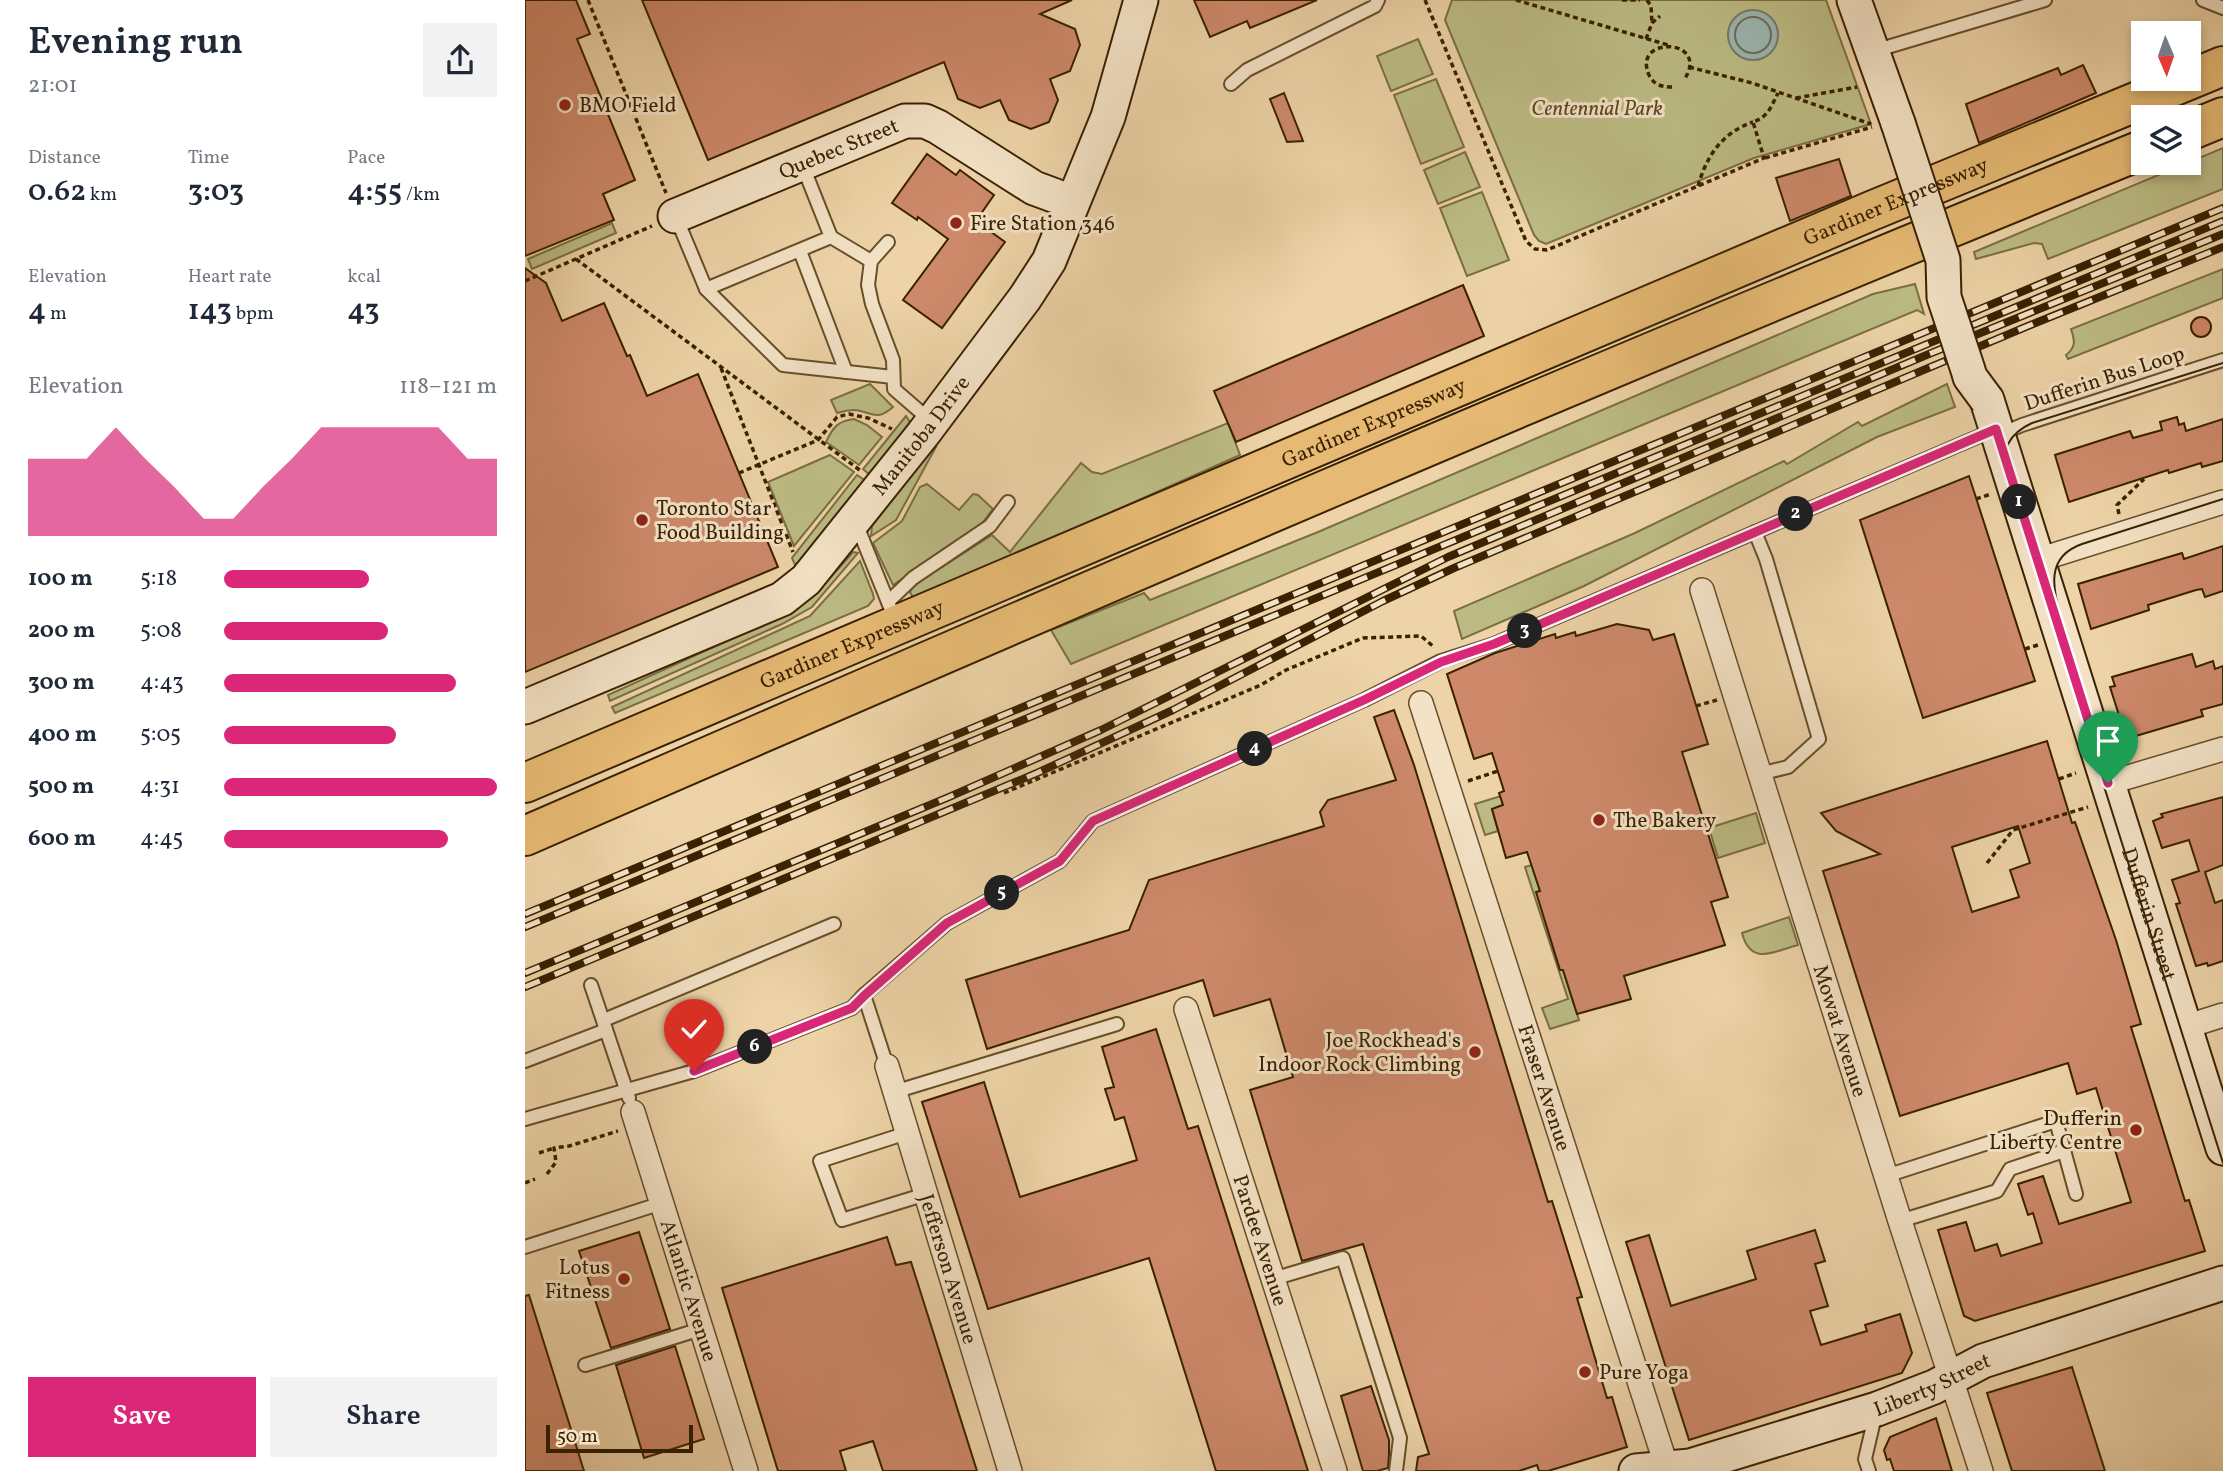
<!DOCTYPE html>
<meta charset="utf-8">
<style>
:root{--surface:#fff;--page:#f2f2f3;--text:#1f2937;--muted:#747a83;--accent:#db2777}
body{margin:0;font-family:Vollkorn,serif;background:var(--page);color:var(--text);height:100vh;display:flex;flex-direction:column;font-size:26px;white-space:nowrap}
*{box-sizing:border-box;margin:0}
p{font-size:23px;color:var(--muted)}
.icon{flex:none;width:38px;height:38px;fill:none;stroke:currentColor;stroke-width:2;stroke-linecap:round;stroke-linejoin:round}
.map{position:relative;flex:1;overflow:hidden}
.details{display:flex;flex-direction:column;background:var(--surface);width:525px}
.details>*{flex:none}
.needle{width:46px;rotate:178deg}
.fabs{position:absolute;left:1606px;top:21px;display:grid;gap:14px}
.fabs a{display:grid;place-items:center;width:70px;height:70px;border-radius:0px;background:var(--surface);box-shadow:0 4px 10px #0003;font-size:35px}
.scale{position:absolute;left:21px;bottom:18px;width:147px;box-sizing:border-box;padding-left:7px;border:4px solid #3a2100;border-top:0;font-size:19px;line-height:24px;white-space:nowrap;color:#3a2100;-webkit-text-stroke:5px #f3e2c6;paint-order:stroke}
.pin{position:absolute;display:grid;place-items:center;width:60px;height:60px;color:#fff;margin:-72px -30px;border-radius:50% 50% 50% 0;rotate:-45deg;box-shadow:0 0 7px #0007}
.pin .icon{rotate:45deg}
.km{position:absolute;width:35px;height:35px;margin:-18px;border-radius:50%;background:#222;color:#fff;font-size:19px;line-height:35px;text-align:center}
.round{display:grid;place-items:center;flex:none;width:74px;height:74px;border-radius:0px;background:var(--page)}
.headline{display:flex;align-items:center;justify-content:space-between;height:119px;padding:0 28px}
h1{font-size:38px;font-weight:600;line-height:52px}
.metrics{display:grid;grid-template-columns:repeat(3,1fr);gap:10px;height:119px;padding:7px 28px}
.metrics div{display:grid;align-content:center}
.metrics b{font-size:30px;font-weight:600}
.metrics small{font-size:19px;font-weight:400}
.metrics p{font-size:19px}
.chart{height:196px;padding:14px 28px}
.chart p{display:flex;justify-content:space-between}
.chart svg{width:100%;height:126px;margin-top:7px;fill:var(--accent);opacity:.7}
.button{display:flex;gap:14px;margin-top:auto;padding:14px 28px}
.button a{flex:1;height:80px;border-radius:0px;background:var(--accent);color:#fff;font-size:28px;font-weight:600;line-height:80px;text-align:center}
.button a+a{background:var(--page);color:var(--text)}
ul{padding:0 28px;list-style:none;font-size:23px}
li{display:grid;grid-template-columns:112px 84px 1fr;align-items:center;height:52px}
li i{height:18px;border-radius:9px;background:var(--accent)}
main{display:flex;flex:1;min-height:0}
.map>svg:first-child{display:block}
.green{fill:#bcbb84;stroke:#7b6e42;stroke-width:2}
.water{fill:#9cb6b1;stroke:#757a6a;stroke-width:2}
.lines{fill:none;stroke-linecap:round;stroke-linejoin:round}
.shore{stroke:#6b6c58;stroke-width:2}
.building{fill:#cd896a;stroke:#3a2100;stroke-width:2;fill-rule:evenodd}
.lane-casing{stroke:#674e2a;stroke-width:16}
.street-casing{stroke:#674e2a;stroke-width:26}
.secondary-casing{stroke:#3a2100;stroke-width:37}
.highway-casing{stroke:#3a2100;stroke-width:42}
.path{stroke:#3a2100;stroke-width:3.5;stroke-dasharray:5 3.5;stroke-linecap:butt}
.lane{stroke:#f3e2c6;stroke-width:12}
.street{stroke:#f3e2c6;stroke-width:23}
.secondary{stroke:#f3e2c6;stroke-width:33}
.highway{stroke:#e6ba74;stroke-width:38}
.tram{stroke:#3a2100;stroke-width:2}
.rail-casing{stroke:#3a2100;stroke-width:8}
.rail{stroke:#f3e2c6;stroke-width:5;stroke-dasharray:16;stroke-linecap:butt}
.secondary-bridge-casing{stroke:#3a2100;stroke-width:37;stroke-linecap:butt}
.secondary-bridge{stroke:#f3e2c6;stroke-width:33}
.route-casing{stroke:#fff;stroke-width:14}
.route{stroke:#db2777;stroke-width:9}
.poi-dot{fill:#8f2418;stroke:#f3e2c6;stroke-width:2.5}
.labels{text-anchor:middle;stroke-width:6;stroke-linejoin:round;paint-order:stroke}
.poi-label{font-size:21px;fill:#3a2100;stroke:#f3e2c6;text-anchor:start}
.park-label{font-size:21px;font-style:italic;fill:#5a4821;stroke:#f3e2c6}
.street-label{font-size:21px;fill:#3a2100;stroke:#f3e2c6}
</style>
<main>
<section class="details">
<div class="headline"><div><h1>Evening run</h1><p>21:01</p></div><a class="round"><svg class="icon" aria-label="share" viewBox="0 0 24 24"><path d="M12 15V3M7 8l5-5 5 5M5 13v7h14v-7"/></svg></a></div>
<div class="metrics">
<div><p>Distance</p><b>0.62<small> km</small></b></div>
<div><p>Time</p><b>3:03</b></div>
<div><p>Pace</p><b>4:55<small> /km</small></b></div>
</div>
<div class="metrics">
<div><p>Elevation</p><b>4<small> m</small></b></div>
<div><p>Heart rate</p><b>143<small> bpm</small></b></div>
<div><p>kcal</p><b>43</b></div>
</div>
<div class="chart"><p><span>Elevation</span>118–121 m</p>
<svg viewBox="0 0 160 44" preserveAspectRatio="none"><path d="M0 44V17L10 17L20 17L30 6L40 17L50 27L60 38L70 38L80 27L90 17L100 6L110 6L120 6L130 6L140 6L150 17L160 17V44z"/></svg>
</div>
<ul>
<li><b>100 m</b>5:18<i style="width:53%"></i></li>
<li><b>200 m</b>5:08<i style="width:60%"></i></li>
<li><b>300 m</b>4:43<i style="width:85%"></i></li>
<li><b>400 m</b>5:05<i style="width:63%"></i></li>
<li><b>500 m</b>4:31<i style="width:100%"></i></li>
<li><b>600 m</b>4:45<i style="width:82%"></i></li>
</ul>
<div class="button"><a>Save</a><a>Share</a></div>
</section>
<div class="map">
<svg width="1698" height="1471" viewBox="0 0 1698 1471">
<rect width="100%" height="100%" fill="#edd3a7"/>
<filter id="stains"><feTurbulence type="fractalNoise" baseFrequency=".00286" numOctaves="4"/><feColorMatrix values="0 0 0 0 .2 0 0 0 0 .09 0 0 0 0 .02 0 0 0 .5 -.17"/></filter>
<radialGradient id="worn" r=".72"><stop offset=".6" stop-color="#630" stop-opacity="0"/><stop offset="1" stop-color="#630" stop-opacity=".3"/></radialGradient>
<g class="green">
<polygon points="927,0 1301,0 1346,124 1229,158 1021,244 1014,241 1009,235 920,20"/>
<polygon points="893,39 908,74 866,91 852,56"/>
<polygon points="911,79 939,147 896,164 869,95"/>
<polygon points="1698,148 1698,189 1523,259 1517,244 1509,243 1451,259 1449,252"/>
<polygon points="940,152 955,187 913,204 899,170"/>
<polygon points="957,192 984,260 942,276 915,208"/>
<polygon points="87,223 91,233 7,269 3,259"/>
<path d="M1698,269V298L1543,359L1541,355C1551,347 1550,341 1546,329Z"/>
<polygon points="1390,284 1399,314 1392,310 546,664 526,630 619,593 625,600 793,532 1348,294"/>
<path d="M345,384L368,407C351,422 347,412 330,410C324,410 318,411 312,413L306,400Z"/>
<polygon points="1422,384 1430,407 1352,437 1059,586 937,639 929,611 1110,533 1259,461 1262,464 1333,422 1337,426"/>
<polygon points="381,416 385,422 345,475 338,469"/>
<path d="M329,419L342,425L357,437L334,465L301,442C308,427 313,421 329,419Z"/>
<polygon points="703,423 715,455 589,511 528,544 389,600 385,592 389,585 467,535 485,552 556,463 567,472 577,474"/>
<polygon points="409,446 411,447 371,520 346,536 347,526"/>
<polygon points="305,455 329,472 269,546 243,482"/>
<polygon points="332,475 341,481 286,553 270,565 267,558"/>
<polygon points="402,484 434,510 448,494 453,495 468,509 455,526 368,585 348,543 377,521 395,487"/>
<path d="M328,552L333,553L287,607L257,624L85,701L83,695L257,616C286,599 306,578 328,552Z"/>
<polygon points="335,561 348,594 349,599 343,606 90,713 87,707 285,616"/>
<polygon points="976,796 978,805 967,809 973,831 960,835 950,804"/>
<polygon points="1231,813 1240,843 1193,858 1184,828"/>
<polygon points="1007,865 1015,891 1012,892 1035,970 1038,970 1054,1020 1025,1029 1017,1008 1043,999 1000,867"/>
<path d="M1264,917L1273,945C1249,951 1226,967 1217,933Z"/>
</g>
<circle class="water" cx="1228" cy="35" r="25"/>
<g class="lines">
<circle class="shore" cx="1228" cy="35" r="18"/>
</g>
<g class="building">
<polygon points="0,0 51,0 65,34 52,39 110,180 78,194 89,220 0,256"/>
<polygon points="117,0 547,0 515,14 550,29 555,45 545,71 525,79 533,100 524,122 506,129 484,120 475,100 455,108 433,99 419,62 183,160"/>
<polygon points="669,0 792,0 725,28 722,21 685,37"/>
<polygon points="1558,65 1571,93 1454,143 1441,104 1533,68 1536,75"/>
<polygon points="759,93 778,141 762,142 745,99"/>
<polygon points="402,154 431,175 435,170 469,195 451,221 480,242 417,328 378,300 423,239 393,217 392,220 367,203"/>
<polygon points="1314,159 1326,196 1265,221 1251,178"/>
<polygon points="0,268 21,283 37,321 79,303 102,356 105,355 122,396 173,374 253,567 0,672"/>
<polygon points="938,285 959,336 711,442 689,391"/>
<circle cx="1676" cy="327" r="10"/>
<polygon points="1652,417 1654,425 1659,423 1661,431 1698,419 1698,461 1677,467 1676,463 1644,473 1643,470 1544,502 1530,455 1605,431 1608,438 1637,430 1635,422"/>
<polygon points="1444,476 1510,681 1398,718 1335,520"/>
<polygon points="1698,546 1698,591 1680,597 1677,589 1671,590 1623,605 1624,610 1566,629 1553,584 1657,553 1659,559"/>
<polygon points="1092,624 1124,630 1128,640 1149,634 1183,744 1157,752 1203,897 1186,902 1200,945 1099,976 1106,999 1052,1014 1038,970 1035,970 1011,892 1015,891 1002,852 981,858 967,809 978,805 974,793 979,791 967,753 949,759 922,674 970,653 1030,634 1031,638 1050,632 1051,636"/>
<polygon points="1667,654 1671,667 1688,661 1690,669 1698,666 1698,704 1676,710 1678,716 1604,738 1601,731 1599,731 1585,687 1590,686 1587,677"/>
<polygon points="869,710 889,765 1023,1202 1027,1201 1057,1297 1052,1298 1082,1398 1087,1397 1102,1447 1023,1471 1014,1471 1012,1465 994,1471 891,1471 893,1457 904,1454 838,1244 777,1261 725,1090 768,1077 745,999 689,1016 678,980 462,1049 441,980 604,930 624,880 799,826 795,812 803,800 871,780 849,717"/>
<path d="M1522,741L1547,823L1550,822L1591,940L1616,1024L1606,1027L1660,1201L1664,1200L1680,1251L1450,1321L1439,1316L1413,1230L1441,1222L1450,1251L1472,1244L1476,1256L1517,1243L1508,1213L1503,1215L1493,1184L1518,1176L1534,1224L1606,1202L1571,1088L1552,1094L1543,1063L1375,1116L1298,871L1355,854L1311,831L1296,813ZM1493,826L1505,863L1485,870L1494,897L1447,912L1427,847Z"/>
<polygon points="1698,797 1698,865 1680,872 1690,903 1698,900 1698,961 1683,966 1682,963 1671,966 1651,904 1655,903 1647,880 1674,871 1664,840 1637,848 1628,821 1638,817 1636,814"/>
<polygon points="631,1029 663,1129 673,1126 783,1471 691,1471 624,1258 463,1309 397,1102 459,1082 495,1197 612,1160 599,1117 590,1120 580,1089 589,1087 577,1047"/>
<polygon points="1290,1230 1300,1261 1290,1264 1303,1306 1285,1311 1296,1345 1342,1331 1340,1325 1375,1314 1387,1353 1377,1373 1164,1440 1101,1242 1124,1235 1146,1306 1231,1279 1222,1251"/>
<polygon points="114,1232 145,1329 86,1348 54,1251"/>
<polygon points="362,1237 371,1265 386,1262 452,1471 358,1471 348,1441 315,1451 321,1471 253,1471 197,1288"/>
<polygon points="4,1295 59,1471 0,1471 0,1296"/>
<polygon points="150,1346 179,1439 119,1458 91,1365"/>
<polygon points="1547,1367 1580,1471 1487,1471 1462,1393"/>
<polygon points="846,1386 864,1440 864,1454 863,1468 852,1471 838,1471 816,1396"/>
<polygon points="1411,1418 1427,1471 1369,1471 1365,1459 1362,1460 1359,1450 1365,1437"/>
</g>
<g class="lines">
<defs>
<g id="lane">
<polyline points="1678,0 1698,8"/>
<polyline points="1349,51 1520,0"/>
<polyline points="706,84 722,70 850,6 853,0"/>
<polyline points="151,217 181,289 258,365 368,377"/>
<polyline points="306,237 346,261"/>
<polyline points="363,242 346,261 343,285 347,304 368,360 369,389 407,422"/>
<polyline points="275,251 321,372"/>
<polyline points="181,289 306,237 277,164"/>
<polyline points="1476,434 1497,425 1698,360"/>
<polyline points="331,523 365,607"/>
<polyline points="1230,532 1241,559 1294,739 1263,767 1234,774"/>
<polyline points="363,602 388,578 465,526 483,502"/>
<polyline points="66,985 104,1098"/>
<polyline points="79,1020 309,924"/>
<polyline points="0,1061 81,1030"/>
<polyline points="362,1066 339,995 422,923 535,861 568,821 839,700 916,661 969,644 1471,429"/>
<polyline points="369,1092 592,1024"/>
<polyline points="0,1119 169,1071 327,1008 339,995"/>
<polyline points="382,1133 295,1161 317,1220 401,1194"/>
<polyline points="1361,1176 1531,1121 1551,1194"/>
<polyline points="1375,1221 1472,1191 1485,1169 1539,1151"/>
<polyline points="0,1247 137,1203"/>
<polyline points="748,1279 818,1258 875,1438 871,1471"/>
<polyline points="60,1365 176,1329"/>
<polyline points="1344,1471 1340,1459 1351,1412"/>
</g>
<g id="street">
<polyline points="1513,560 1698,502"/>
<path id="s1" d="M1177,590L1375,1221L1456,1471"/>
<path id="s2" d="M896,703L1143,1471"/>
<polyline points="1583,783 1698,749"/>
<path id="s3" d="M661,1009L810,1471"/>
<polyline points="1660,1027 1698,1015"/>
<path id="s4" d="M362,1066L485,1471"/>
<path id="s5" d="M108,1112L221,1471"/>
</g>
<g id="secondary">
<polyline points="1329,0 1373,123"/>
<path id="s6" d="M150,216L380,121H400L413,127L509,188L547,202"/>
<path id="s7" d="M1462,400L1698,1148"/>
<path id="s8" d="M0,707L257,599L281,580L398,434L500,298L524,261L583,117L616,0"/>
<path id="s9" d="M1111,1471L1165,1466L1352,1409L1409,1387L1458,1361L1698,1283"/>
</g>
<g id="highway">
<polyline points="1664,131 1698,117"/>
<path id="s10" d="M0,783L1346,211L1698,66"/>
<path d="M0,836C537,602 1075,369 1619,149"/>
</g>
</defs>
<use href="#lane" class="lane-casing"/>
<use href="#street" class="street-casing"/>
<use href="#secondary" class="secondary-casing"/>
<use href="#highway" class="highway-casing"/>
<g class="path">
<polyline points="63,0 141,193"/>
<path d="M900,0L1001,241L1010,249L1022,250L1239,158L1228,122C1243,117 1246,107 1253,93"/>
<polyline points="991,0 1143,45"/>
<polyline points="1097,0 1115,0"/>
<polyline points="1122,0 1126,6 1127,23"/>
<polyline points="1121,39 1127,23 1135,16"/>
<polyline points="1164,67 1227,83 1346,124"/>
<path d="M1147,87C1137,87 1129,85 1124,75C1106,35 1187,38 1159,80"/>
<polyline points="1271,98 1332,87"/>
<polyline points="1240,158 1347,127"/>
<path d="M1173,186C1182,155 1197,133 1228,122"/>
<polyline points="51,259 336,471"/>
<polyline points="0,281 127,226"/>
<polyline points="196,368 268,552"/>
<polyline points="214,473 293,440 312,417 324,414 343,418 367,429"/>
<polyline points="1451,499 1466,494"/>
<polyline points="1594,514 1592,505 1619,479"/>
<polyline points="1500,649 1513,645"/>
<polyline points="1171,706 1192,700"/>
<polyline points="1534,779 1551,773"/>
<polyline points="943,781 973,771"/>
<polyline points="479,793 736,685 761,670 838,638 896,636 909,647"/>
<polyline points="1462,863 1488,830 1563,807"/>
<polyline points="14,1153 29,1148"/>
<polyline points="22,1174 31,1162 29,1148 44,1146 93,1131"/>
<polyline points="0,1183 10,1179"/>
</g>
<use href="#lane" class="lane"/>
<use href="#street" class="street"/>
<use href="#secondary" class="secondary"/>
<use href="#highway" class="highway"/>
<g class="tram">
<path d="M1698,363L1507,423C1483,434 1476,450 1481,476L1698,1163"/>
<path d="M1536,618C1528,588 1520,557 1557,544L1698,499"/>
</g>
<defs>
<g id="rail">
<polyline points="0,914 1698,208"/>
<polyline points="0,927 1698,221"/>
<polyline points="0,973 424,797 576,730 923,557 1404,354 1698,234"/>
<polyline points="0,987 512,773 648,710 858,601 929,568 1503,326 1698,247"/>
</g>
</defs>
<use href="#rail" class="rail-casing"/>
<use href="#rail" class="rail"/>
<defs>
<polyline id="secondary-bridge" points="1373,123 1418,260 1419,297 1443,370 1445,377 1462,400"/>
</defs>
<use href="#secondary-bridge" class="secondary-bridge-casing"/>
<use href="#secondary-bridge" class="secondary-bridge"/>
</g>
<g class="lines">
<defs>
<polyline id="route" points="169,1071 327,1008 340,995 422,923 535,861 568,821 839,700 916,662 969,644 1471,429 1583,783"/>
</defs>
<use href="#route" class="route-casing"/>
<use href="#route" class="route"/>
</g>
<g class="poi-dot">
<circle cx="40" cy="105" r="7"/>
<circle cx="431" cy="223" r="7"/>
<circle cx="117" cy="520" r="7"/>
<circle cx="1074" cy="820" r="7"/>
<circle cx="950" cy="1052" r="7"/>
<circle cx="1611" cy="1130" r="7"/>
<circle cx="99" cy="1279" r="7"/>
<circle cx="1060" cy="1372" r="7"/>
</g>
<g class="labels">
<g class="poi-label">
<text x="54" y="112">BMO Field</text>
<text x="445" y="230">Fire Station 346</text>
<text x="131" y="515">Toronto Star<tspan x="131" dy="24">Food Building</tspan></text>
<text x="1088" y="827">The Bakery</text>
<text x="936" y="1047" text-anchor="end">Joe Rockhead's<tspan x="936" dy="24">Indoor Rock Climbing</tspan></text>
<text x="1597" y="1125" text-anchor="end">Dufferin<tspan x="1597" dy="24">Liberty Centre</tspan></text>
<text x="85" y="1274" text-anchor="end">Lotus<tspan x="85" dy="24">Fitness</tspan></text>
<text x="1074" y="1379">Pure Yoga</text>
</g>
<g class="park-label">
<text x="1072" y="115">Centennial Park</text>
</g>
<g class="street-label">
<text dy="7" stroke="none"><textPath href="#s6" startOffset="177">Quebec Street</textPath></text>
<text dy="7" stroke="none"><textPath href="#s10" startOffset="1489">Gardiner Expressway</textPath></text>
<text transform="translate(1579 378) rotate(-18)" y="7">Dufferin Bus Loop</text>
<text dy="7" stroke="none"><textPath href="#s10" startOffset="922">Gardiner Expressway</textPath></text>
<text dy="7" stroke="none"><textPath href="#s8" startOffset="494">Manitoba Drive</textPath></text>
<text dy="7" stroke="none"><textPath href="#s10" startOffset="355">Gardiner Expressway</textPath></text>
<text dy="7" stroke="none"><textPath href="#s7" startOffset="539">Dufferin Street</textPath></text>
<text dy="7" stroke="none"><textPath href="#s1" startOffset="462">Mowat Avenue</textPath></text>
<text dy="7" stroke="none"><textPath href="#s2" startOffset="404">Fraser Avenue</textPath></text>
<text dy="7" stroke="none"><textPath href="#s3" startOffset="243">Pardee Avenue</textPath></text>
<text dy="7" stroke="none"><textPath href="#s4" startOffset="212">Jefferson Avenue</textPath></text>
<text dy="7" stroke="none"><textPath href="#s5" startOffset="187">Atlantic Avenue</textPath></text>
<text dy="7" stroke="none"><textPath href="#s9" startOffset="310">Liberty Street</textPath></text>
</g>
</g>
<rect width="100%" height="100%" filter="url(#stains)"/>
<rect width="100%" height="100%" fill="url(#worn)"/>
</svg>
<div class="fabs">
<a><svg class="needle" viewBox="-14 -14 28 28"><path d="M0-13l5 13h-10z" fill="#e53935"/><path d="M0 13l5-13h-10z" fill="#747a83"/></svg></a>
<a><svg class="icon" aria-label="layers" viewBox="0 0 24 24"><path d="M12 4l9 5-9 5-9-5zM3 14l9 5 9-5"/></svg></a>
</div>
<div class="scale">50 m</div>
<div class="pin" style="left:1583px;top:783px;background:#1e9e55"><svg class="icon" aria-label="arrive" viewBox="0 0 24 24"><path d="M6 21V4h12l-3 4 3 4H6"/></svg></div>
<div class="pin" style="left:169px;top:1071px;background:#d93025"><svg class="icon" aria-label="check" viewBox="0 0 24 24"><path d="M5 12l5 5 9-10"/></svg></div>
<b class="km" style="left:1494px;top:502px">1</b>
<b class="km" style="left:1271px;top:514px">2</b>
<b class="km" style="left:1000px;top:631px">3</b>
<b class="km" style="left:730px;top:749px">4</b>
<b class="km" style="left:477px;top:893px">5</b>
<b class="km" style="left:230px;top:1047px">6</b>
</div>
</main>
